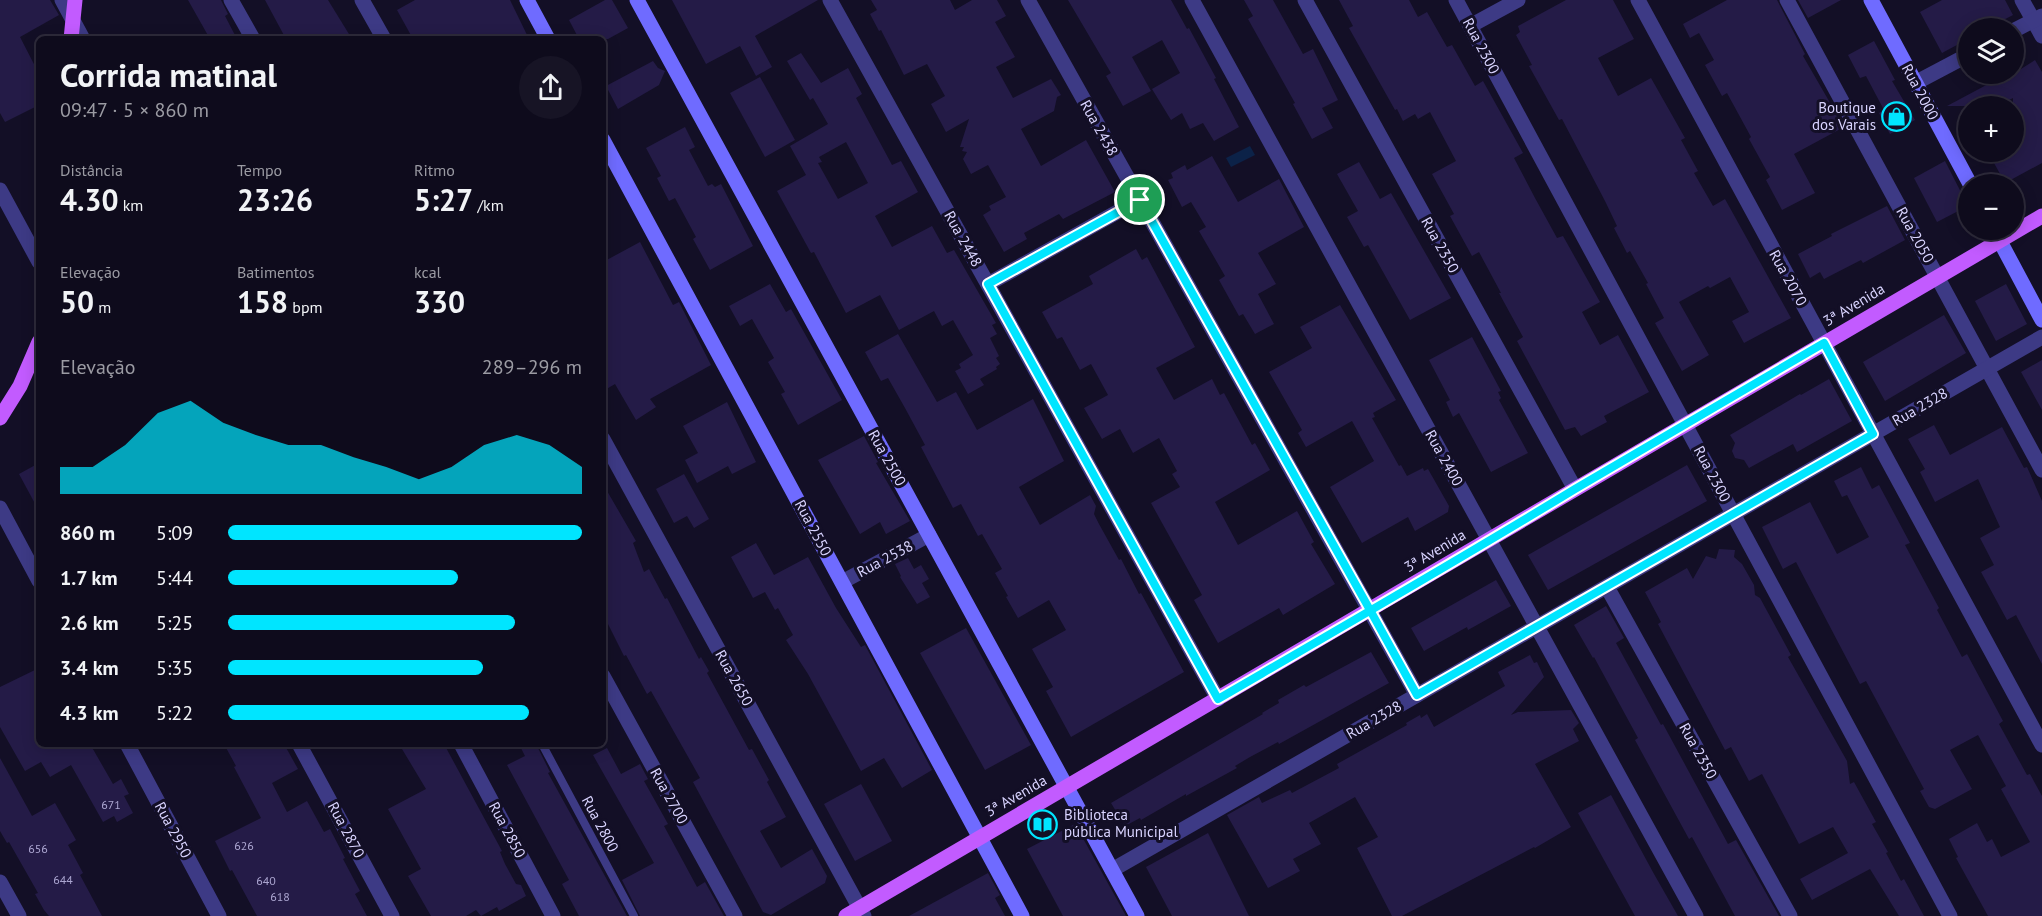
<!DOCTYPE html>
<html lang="pt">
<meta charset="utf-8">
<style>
:root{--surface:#0e0b1c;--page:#171425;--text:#f1f3f6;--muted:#9b9ba3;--line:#2e2b3b;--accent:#00e5ff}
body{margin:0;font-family:"PT Sans",sans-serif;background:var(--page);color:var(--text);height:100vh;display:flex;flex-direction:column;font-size:22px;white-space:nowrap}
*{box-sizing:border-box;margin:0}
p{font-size:20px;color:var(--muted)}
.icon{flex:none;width:33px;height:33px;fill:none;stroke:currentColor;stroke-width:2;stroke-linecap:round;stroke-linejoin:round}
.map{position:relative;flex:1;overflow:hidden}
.drawer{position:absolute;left:36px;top:36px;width:570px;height:711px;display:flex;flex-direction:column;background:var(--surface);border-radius:9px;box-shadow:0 3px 15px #0003,0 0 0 2px var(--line)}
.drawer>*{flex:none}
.buttons{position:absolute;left:1958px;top:18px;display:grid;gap:12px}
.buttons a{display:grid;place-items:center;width:66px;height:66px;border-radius:50%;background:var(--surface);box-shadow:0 3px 15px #0003,0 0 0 2px var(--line);font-size:30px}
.pin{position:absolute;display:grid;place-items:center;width:51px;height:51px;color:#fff;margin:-26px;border:3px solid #fff;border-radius:50%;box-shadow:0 2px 6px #0007}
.round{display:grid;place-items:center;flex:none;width:63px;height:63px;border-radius:32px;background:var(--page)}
.overview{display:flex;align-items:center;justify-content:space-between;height:102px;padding:0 24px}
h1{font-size:33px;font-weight:700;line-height:45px}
.metrics{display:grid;grid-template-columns:repeat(3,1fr);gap:9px;height:102px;padding:6px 24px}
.metrics div{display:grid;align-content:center}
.metrics b{font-size:30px;font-weight:700}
.metrics small{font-size:16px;font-weight:400}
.metrics p{font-size:16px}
.chart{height:168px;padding:12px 24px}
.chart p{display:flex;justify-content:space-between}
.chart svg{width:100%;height:108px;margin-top:6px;fill:var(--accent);opacity:.7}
ul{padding:0 24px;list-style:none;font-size:20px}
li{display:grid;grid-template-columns:96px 72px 1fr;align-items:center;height:45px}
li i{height:15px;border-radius:8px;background:var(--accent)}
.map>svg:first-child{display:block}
.water{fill:#0c2248}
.building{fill:#241b47;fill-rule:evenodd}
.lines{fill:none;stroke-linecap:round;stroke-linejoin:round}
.lane{stroke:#3d3a85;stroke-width:8}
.street{stroke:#3d3a85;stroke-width:15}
.secondary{stroke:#6f6bff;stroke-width:15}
.primary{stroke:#c25bff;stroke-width:15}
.route-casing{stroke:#fff;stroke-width:12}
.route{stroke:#00e5ff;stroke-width:8}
.labels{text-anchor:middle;stroke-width:6;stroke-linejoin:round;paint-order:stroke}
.number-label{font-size:12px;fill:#aca6d1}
.street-label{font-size:15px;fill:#d9d4ff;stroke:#130f26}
.poi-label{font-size:15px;fill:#d9d4ff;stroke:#130f26;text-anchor:end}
</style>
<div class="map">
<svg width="2042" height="916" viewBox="0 0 2042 916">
<rect width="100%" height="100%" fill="#130f26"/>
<polygon class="water" points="1250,146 1255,155 1231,167 1226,158"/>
<g class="building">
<polygon points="0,0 50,0 59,15 20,37 37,70 37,106 5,122 0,113"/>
<polygon points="188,0 221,0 228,14 225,16 237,39 210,39"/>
<polygon points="265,0 328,0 352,39 286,39"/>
<polygon points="415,0 510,0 529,39 413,39 397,10"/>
<polygon points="605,0 612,0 628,28 608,39 579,39 569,20"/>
<polygon points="672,0 818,0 755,36 772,67 756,76 740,46 706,64"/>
<polygon points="871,0 950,0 955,10 972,0 997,0 1006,16 995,22 1015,57 996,67 1013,98 1051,79 1061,95 1057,97 1054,111 1021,129 1041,166 1086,140 1115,192 1063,219 1059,214 1024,233 1027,239 1004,252 983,215 991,210 989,206 1006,197 988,165 971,174 963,159 967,152 962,151 964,147 960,147 969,119 946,132 931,104 945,96 927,64 904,75 881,30 879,31 870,14 877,10"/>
<polygon points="1068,0 1171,0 1187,29 1189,28 1216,78 1214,79 1239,127 1214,141 1203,123 1190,129 1182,113 1171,120 1152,89 1180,73 1162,40 1132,57 1151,91 1123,106 1106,76 1111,73"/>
<polygon points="1244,0 1273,0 1303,54 1313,49 1338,100 1322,108 1333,128 1312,139 1293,104 1295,103 1248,19 1253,16"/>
<polygon points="1339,0 1409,0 1418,17 1427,12 1447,47 1452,45 1475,86 1483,81 1523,153 1514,158 1535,198 1557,238 1563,236 1600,302 1582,312 1600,345 1618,335 1649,392 1604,416 1607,422 1581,436 1575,427 1565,430 1517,341 1523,337 1499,293 1501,293 1479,252 1472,256 1450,216 1454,214 1432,174 1456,161 1430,112 1418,119 1415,114 1403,121 1397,109 1395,110 1349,28 1353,26"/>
<polygon points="1566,0 1613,0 1634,39 1598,58 1618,96 1651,78 1685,138 1681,140 1698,171 1694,173 1713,206 1725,199 1791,318 1744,343 1732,321 1749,312 1730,277 1710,288 1708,286 1679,302 1709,355 1682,371 1655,323 1664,318 1646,284 1648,283 1630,251 1627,253 1614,228 1617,226 1605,201 1562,119 1559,120 1529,66 1532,65 1516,35 1520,32 1518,26"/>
<polygon points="1727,0 1777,0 1805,54 1803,56 1844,127 1794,154 1815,193 1782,210 1766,180 1770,177 1749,139 1751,137 1727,93 1722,96 1705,65 1714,60 1699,33 1690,38 1683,24"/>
<polygon points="1798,0 1841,0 1808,18"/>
<polygon points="1942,0 2005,0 2013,15 1988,28 1968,28 1968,39 1942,53 1920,12"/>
<polygon points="1874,41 1895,80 1892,81 1915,120 1890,134 1879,113 1884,110 1866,76 1860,78 1848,55"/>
<path d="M801,53L821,83L848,68L862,94L856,98L892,165L901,161L918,192L875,216L892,247L932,226L947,253L954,250L996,323L992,325L997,334L990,338L999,356L996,358L1000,364L996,367L997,369L980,379L984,385L968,394L955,371L961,368L959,364L973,355L953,320L942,326L934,311L899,330L880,295L846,313L814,252L811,253L777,191L806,175L790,146L828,124L813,98L810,100L787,61ZM846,142L868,183L838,199L818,163L822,162L819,157Z"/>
<polygon points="2035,60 2042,72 2042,163 2005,183 1988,152 2013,152 2013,98 1997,106 1947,106 2007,74 2013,74"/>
<polygon points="653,61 658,68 665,71 659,85 618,109 606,86"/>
<polygon points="760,77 795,140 765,157 730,93"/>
<polygon points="685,127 695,147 689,150 708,186 712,184 715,187 721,184 753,246 710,270 693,239 696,237 675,198 669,201 657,178 661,176 646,148"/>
<polygon points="1212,156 1238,202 1279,179 1304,227 1258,253 1276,284 1258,294 1274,324 1255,334 1243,314 1239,316 1219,280 1225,276 1199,231 1206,227 1191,202 1182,207 1168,180 1173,178 1171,173 1185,165 1187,170"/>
<polygon points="1945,161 1968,206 1937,222 1914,178"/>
<polygon points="1359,162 1380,199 1391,193 1451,298 1410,320 1368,245 1364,247 1347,217 1358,211 1337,174"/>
<polygon points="1887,206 1905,240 1863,263 1861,260 1824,279 1820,272 1810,278 1798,254 1832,236 1831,234"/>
<polygon points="640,242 673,305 679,302 711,365 650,399 656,407 636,420 615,384 603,391 603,262"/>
<polygon points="1136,249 1142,260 1147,257 1195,347 1156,368 1174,400 1212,379 1220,395 1224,393 1252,445 1255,443 1270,470 1215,502 1238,545 1297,511 1314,542 1311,544 1335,584 1283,615 1279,608 1218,643 1194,600 1202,595 1151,503 1180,487 1172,474 1177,471 1159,438 1133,453 1120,429 1102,439 1084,408 1108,395 1091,364 1080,370 1062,337 1057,339 1042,312 1093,284 1089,276"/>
<polygon points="770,284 786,312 791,309 842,400 798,425 781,394 785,392 768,362 774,358 752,319 740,326 729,306"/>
<polygon points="2006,284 2027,324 1996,341 1975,301"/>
<polygon points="1340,305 1396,400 1373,413 1375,417 1372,418 1399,466 1401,465 1407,476 1423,468 1424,471 1428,469 1449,506 1448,512 1415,531 1408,517 1362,543 1330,487 1374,461 1352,421 1306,447 1298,433 1302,430 1269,372 1312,348 1300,327"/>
<polygon points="1944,315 1966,353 1885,401 1863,362"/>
<polygon points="898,334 937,402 956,392 977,430 1033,399 1064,461 1019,487 1040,525 1090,495 1096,506 1094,514 1099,524 1119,560 1121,559 1139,594 1141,593 1184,672 1071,737 1046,691 1053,687 1032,649 1066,630 1049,600 1018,618 1006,597 1008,596 995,573 1002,569 982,534 978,536 961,504 953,508 921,447 925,445 905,408 888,378 881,381 865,352"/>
<polygon points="1472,337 1501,391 1498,392 1501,398 1499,400 1528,453 1491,472 1459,413 1453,417 1446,402 1450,400 1429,360"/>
<polygon points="2042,360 2042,410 2021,372"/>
<polygon points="1829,379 1852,421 1797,452 1793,444 1749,468 1744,460 1735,458 1732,451 1735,443 1730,435 1800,394 1801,395"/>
<polygon points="727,402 756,462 732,474 728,466 697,483 685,460 698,453 683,426"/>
<polygon points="1934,425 1950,455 2002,427 2024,468 2027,467 2042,501 2042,664 2016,615 2007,620 1981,572 1994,565 1980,538 2000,527 1978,479 1935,502 1920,472 1925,469 1908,439"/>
<polygon points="864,436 878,462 876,463 910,521 886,534 880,522 860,534 818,460"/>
<polygon points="39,463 39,511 19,474"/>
<polygon points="1687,465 1707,501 1548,590 1528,555"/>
<polygon points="1861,467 1872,489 1879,485 1910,543 1905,545 1939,608 1937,610 1962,657 1967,654 2003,721 1999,724 2027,775 2030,774 2042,796 2042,916 1988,916 1956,858 1958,857 1949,839 1977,823 1987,842 1992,839 2001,857 2030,842 2001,789 2006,786 1978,735 1950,750 1972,789 1935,809 1929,807 1920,791 1924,789 1866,681 1860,684 1796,562 1783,569 1762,527 1810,502 1837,554 1869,537 1847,495 1842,497 1834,481"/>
<polygon points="684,474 709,519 694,528 687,516 674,523 656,489"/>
<polygon points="603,484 636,541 633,543 644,572 649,569 665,599 667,598 699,659 701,657 709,671 707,673 749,750 752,749 769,780 767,782 786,817 760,831 781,868 812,849 827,876 825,883 771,915 763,912 693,782 700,778 651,691 647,694 626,655 624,656 603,614"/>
<polygon points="756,543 774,575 808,557 836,608 861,647 865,645 932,770 902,788 884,758 861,771 808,674 786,640 793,635 778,608 775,610 765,592 753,598 731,557"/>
<polygon points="1719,549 1735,550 1734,557 1742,564 1754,585 1755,595 1760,598 1791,655 1788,657 1847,761 1850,784 1854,782 1876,822 1872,824 1888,852 1886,853 1901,881 1904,879 1924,916 1899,916 1870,869 1812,900 1800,879 1848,853 1833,827 1799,844 1762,774 1749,781 1731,747 1725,750 1658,624 1661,622 1645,592 1687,568 1693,579 1706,556 1716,559"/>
<polygon points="908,558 914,569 921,565 929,579 922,583 930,597 917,604 900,577 901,576 895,564"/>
<polygon points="1496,580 1511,606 1468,630 1467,627 1424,651 1411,628"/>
<polygon points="1606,606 1624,638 1616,643 1661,725 1663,724 1728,844 1736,840 1779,916 1735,916 1692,837 1689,839 1635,740 1638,738 1594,657 1593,658 1574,625"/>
<polygon points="966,628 1031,745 985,770 920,653"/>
<polygon points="1371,652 1389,683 1297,734 1279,744 1278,742 1250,757 1235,766 1237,768 1186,796 1186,794 1141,820 1140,818 1125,826 1111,803 1263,714 1262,713 1279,703 1278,700 1304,685 1306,687"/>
<polygon points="1530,655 1534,663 1537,662 1544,677 1511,715 1518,712 1571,710 1579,723 1573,729 1579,741 1535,764 1571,827 1535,848 1534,847 1402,916 1392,916 1357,848 1378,837 1355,797 1309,823 1321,844 1293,859 1300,871 1268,888 1227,815 1259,797 1262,803 1290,790 1292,793 1339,768 1337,764 1407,725 1406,723 1420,715 1421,718 1427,714 1434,727 1505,686 1498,672"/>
<polygon points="39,668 39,744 90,744 113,784 121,779 129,794 124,796 133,813 117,822 114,816 103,822 71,765 50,777 41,762 25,771 0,727 0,687"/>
<polygon points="224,744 284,744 298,769 272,783 287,812 307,801 324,832 330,829 345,858 343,859 360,891 355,894 367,916 257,916 232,870 230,871 215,841 261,818 234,767 236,766"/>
<polygon points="399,744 444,744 502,851 500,852 505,864 516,884 521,885 526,896 499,911 497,907 481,916 476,910 466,916 431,916 408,876 421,869 388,809 426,789"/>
<polygon points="519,744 536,744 550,772 548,773 627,916 579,916 562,884 569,880 507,765 525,756"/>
<polygon points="607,748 621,774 640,764 648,779 644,781 668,824 664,826 697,887 705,882 724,916 640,916 622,880 654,863 593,755"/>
<polygon points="0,758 32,816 55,803 76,840 68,845 83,873 80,875 102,916 49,916 44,910 35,894 38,893 9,842 7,843 0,831"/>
<polygon points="861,784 892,841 855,861 824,804"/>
<polygon points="1611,795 1654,874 1678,916 1635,916 1578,813"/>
<polygon points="1075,824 1120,905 1126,916 1063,916 1027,849"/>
<polygon points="1208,833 1249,916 1172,916 1146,867"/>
<polygon points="988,873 1000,895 995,898 1005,916 909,916"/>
</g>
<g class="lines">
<polyline class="lane" points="542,744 634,916"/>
<g class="street">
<polyline points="62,0 83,39"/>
<polyline points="231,0 253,39"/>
<polyline points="362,0 384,39"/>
<polyline points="830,0 1218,699"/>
<polyline points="1028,0 1417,695"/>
<polyline points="1192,0 1696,916"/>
<polyline points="1305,0 1575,489"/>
<polyline points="1456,0 1950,916"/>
<polyline points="1638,0 2042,745"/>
<polyline points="1787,0 2042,470"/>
<polyline points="2022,0 2042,36"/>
<polyline points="1470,26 1518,0"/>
<polyline points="2013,31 2042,16"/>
<polyline points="1915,83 1968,55"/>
<polyline points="0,190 39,262"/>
<polyline points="988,284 1139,200"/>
<polyline points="603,439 864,916"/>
<polyline points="0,508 39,581"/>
<polyline points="842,582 929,535"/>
<polyline points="1607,587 1790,916"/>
<polyline points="603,676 735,916"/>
<polyline points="127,744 219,916"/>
<polyline points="299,744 392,916"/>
<polyline points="461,744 553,916"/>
<polyline points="1112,870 2042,337"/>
<polyline points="0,882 19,916"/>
</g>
<g class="secondary">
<polyline points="527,0 548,39"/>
<polyline points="637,0 1137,916"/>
<polyline points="1871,0 1970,184"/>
<polyline points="603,140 1022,916"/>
<polyline points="1994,230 2042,320"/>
</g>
<g class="primary">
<polyline points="71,39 75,0"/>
<polyline points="0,418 20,386 39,342"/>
<polyline points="846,916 2042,216"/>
</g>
</g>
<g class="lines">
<defs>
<path id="route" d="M1140,200L1370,610L1417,695L1873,434L1824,343L1575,489C1457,561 1337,630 1218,699L988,284L1140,200"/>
</defs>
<use href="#route" class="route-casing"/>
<use href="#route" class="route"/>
</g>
<defs>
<symbol id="shop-ring" viewBox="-11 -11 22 22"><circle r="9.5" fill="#130f26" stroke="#00e5ff" stroke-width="1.5"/><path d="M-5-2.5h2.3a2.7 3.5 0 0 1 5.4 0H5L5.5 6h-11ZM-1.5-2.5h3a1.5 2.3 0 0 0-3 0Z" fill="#00e5ff"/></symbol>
<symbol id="library-ring" viewBox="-11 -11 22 22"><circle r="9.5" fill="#130f26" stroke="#00e5ff" stroke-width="1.5"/><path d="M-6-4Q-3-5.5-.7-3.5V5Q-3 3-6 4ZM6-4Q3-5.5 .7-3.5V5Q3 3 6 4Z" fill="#00e5ff"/></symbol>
</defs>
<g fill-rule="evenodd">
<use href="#shop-ring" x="1880" y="100" width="33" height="33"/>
<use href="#library-ring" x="1026" y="808" width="33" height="33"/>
</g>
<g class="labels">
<g class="number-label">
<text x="111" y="809">671</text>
<text x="244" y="850">626</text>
<text x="38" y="853">656</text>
<text x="63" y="884">644</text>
<text x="266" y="885">640</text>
<text x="280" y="901">618</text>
</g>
<g class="street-label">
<text transform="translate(1481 46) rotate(62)" y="5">Rua 2300</text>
<text transform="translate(1920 92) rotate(62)" y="5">Rua 2000</text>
<text transform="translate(1099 128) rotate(61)" y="5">Rua 2438</text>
<text transform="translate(1915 235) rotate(61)" y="5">Rua 2050</text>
<text transform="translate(963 239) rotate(61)" y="5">Rua 2448</text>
<text transform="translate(1440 245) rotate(61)" y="5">Rua 2350</text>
<text transform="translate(1788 278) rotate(61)" y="5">Rua 2070</text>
<text transform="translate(1854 305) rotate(-31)" y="5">3ª Avenida</text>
<text transform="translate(1920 407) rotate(-30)" y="5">Rua 2328</text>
<text transform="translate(887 458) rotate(61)" y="5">Rua 2500</text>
<text transform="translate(1444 458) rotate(61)" y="5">Rua 2400</text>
<text transform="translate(1712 474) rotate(62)" y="5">Rua 2300</text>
<text transform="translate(813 528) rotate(62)" y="5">Rua 2550</text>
<text transform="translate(1435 551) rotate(-31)" y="5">3ª Avenida</text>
<text transform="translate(885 559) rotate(-28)" y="5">Rua 2538</text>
<text transform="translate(734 678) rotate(61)" y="5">Rua 2650</text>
<text transform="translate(1374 720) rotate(-30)" y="5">Rua 2328</text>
<text transform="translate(1698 751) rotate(61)" y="5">Rua 2350</text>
<text transform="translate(669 796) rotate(61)" y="5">Rua 2700</text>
<text transform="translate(1016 796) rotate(-30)" y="5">3ª Avenida</text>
<text transform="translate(600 824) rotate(62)" y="5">Rua 2800</text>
<text transform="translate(173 830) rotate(62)" y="5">Rua 2950</text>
<text transform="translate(346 830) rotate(62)" y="5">Rua 2870</text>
<text transform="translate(507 830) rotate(62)" y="5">Rua 2850</text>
</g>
<g class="poi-label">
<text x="1876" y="113">Boutique<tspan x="1876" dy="17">dos Varais</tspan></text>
<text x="1064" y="820" text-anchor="start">Biblioteca<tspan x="1064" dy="17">pública Municipal</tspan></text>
</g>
</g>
</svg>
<div class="buttons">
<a><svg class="icon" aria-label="layers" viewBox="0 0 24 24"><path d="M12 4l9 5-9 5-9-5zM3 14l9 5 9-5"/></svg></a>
<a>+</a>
<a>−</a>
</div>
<div class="pin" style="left:1140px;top:200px;background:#1e9e55"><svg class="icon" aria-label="arrive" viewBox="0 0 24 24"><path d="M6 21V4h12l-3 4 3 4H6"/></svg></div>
<section class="drawer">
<div class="overview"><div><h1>Corrida matinal</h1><p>09:47 · 5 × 860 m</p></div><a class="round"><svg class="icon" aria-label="share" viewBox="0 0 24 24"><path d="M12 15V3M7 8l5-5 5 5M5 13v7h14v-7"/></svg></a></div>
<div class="metrics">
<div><p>Distância</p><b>4.30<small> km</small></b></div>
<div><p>Tempo</p><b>23:26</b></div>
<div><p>Ritmo</p><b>5:27<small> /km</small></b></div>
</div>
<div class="metrics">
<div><p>Elevação</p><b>50<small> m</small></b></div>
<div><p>Batimentos</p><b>158<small> bpm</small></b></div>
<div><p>kcal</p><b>330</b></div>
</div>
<div class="chart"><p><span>Elevação</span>289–296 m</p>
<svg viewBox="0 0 160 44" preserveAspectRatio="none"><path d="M0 44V33L10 33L20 24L30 11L40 6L50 15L60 20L70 24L80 24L90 29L100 33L110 38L120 33L130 24L140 20L150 24L160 33V44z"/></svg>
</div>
<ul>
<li><b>860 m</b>5:09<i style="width:100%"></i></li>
<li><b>1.7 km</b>5:44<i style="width:65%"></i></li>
<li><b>2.6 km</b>5:25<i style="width:81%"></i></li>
<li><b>3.4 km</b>5:35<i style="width:72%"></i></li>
<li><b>4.3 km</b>5:22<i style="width:85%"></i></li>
</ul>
</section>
</div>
